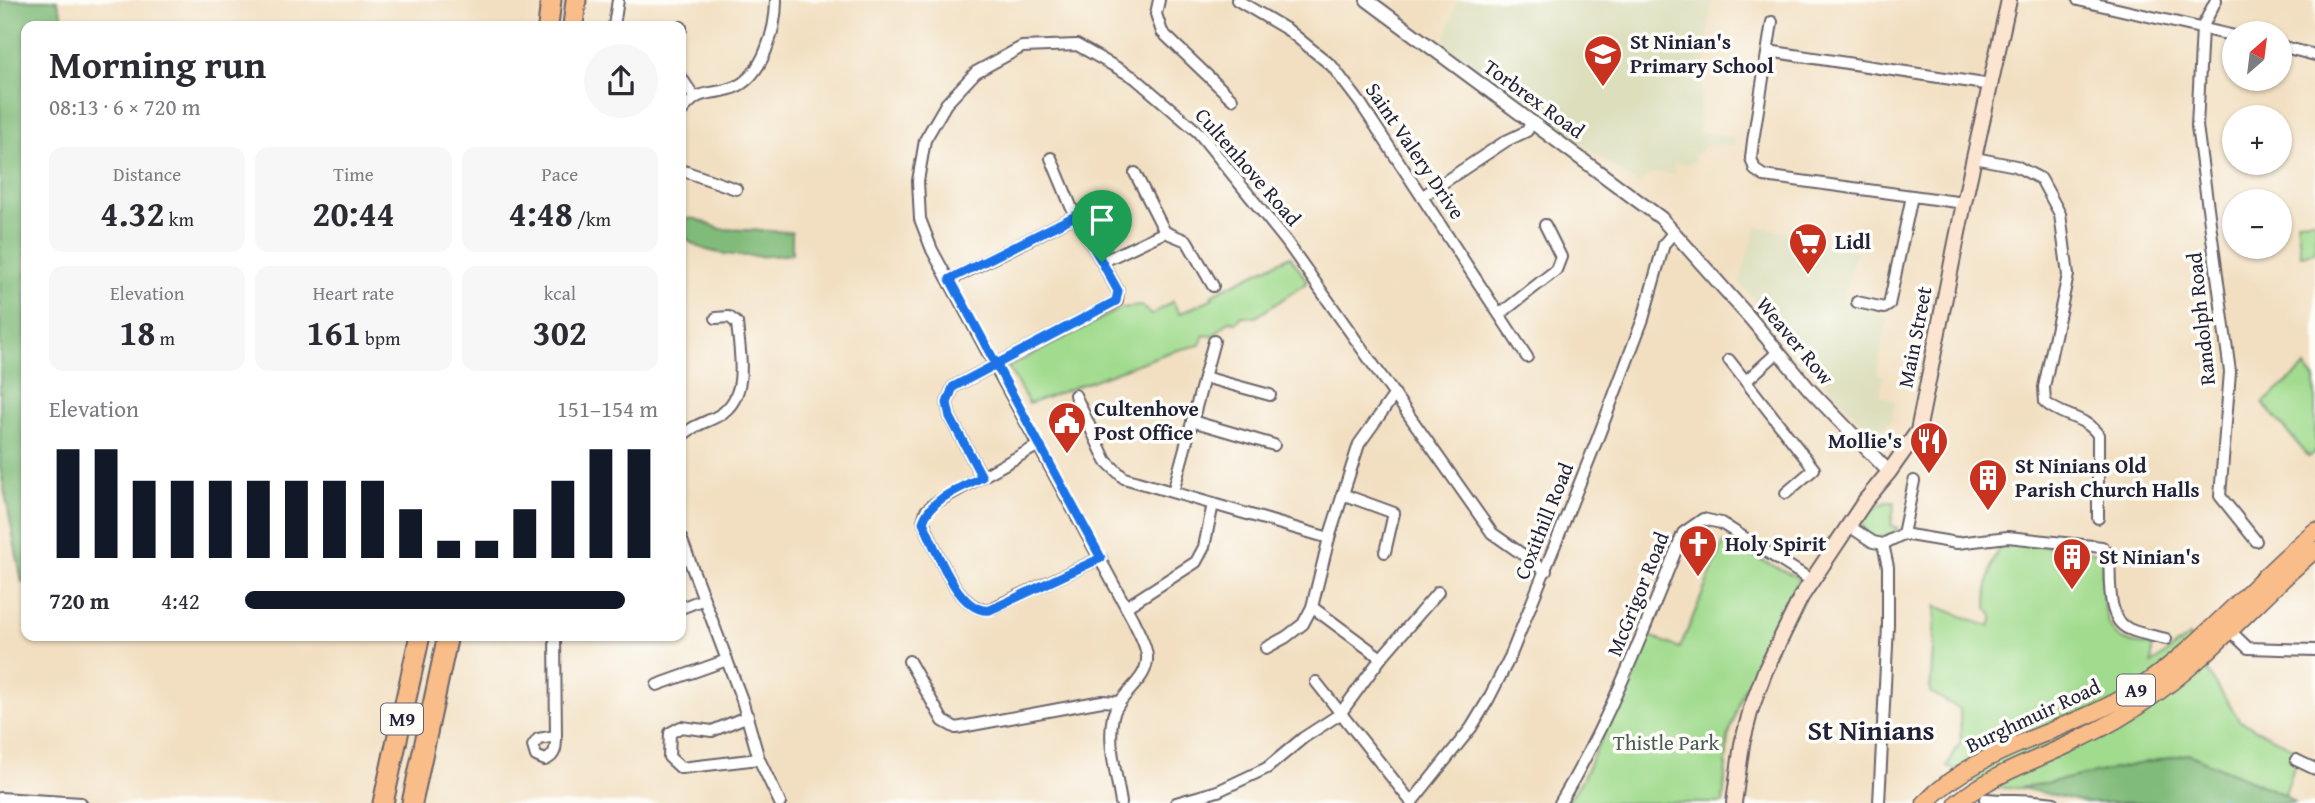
<!DOCTYPE html>
<meta charset="utf-8">
<style>
:root{--surface:#fff;--page:#f7f7f7;--text:#2b2b33;--muted:#7c7c81;--accent:#111827}
body{margin:0;font-family:"Gentium Book Plus",serif;background:var(--page);color:var(--text);height:100vh;display:flex;flex-direction:column;font-size:26px;white-space:nowrap}
*{box-sizing:border-box;margin:0}
p{font-size:23px;color:var(--muted)}
.icon{flex:none;width:38px;height:38px;fill:none;stroke:currentColor;stroke-width:2;stroke-linecap:round;stroke-linejoin:round}
.map{position:relative;flex:1;overflow:hidden}
.side{position:absolute;left:21px;top:21px;width:665px;height:620px;display:flex;flex-direction:column;background:var(--surface);border-radius:14px;box-shadow:0 2px 5px #0004}
.side>*{flex:none}
.needle{width:46px;rotate:28deg}
.controls{position:absolute;left:2222px;top:21px;display:grid;gap:14px}
.controls a{display:grid;place-items:center;width:70px;height:70px;border-radius:50%;background:var(--surface);box-shadow:0 2px 5px #0004;font-size:35px}
.pin{position:absolute;display:grid;place-items:center;width:60px;height:60px;color:#fff;margin:-72px -30px;border-radius:50% 50% 50% 0;rotate:-45deg;box-shadow:0 0 7px #0007}
.pin .icon{rotate:45deg}
.round{display:grid;place-items:center;flex:none;width:74px;height:74px;border-radius:37px;background:var(--page)}
.head{display:flex;align-items:center;justify-content:space-between;height:119px;padding:0 28px}
h1{font-size:38px;font-weight:700;line-height:52px}
.metrics{display:grid;grid-template-columns:repeat(3,1fr);gap:10px;height:119px;padding:7px 28px}
.metrics div{display:grid;align-content:center;border-radius:14px;background:var(--page);text-align:center}
.metrics b{font-size:35px;font-weight:700}
.metrics small{font-size:19px;font-weight:400}
.metrics p{font-size:19px}
.chart{height:196px;padding:14px 28px}
.chart p{display:flex;justify-content:space-between}
.chart svg{width:100%;height:126px;margin-top:7px;stroke:var(--accent);stroke-width:6}
ul{padding:0 28px;list-style:none;font-size:23px}
li{display:grid;grid-template-columns:112px 84px 1fr;align-items:center;height:52px}
li i{height:18px;border-radius:9px;background:var(--accent)}
.map>svg:first-child{display:block}
.built{fill:#dcdebc}
.green{fill:#a1db8e;stroke:#627e64;stroke-width:2}
.forest{fill:#80bb79;stroke:#516e5a;stroke-width:2}
.lines{fill:none;stroke-linecap:round;stroke-linejoin:round}
.stream{stroke:#5dc3db;stroke-width:3.5}
.minor-casing{stroke:#6b646a;stroke-width:14}
.tertiary-casing{stroke:#6b646a;stroke-width:16}
.secondary-casing{stroke:#6b646a;stroke-width:18}
.primary-casing{stroke:#6b646a;stroke-width:19}
.motorway-casing{stroke:#6b646a;stroke-width:23}
.minor{stroke:#fff;stroke-width:10}
.tertiary{stroke:#fff;stroke-width:12}
.secondary{stroke:#fce5d0;stroke-width:14}
.primary{stroke:#f8bd89;stroke-width:16}
.motorway{stroke:#f8bd89;stroke-width:19}
.route-casing{stroke:#fff;stroke-width:14}
.route{stroke:#1a73e8;stroke-width:9}
.labels{text-anchor:middle;stroke-width:7;stroke-linejoin:round;paint-order:stroke}
.shield{fill:#fdfcf7;stroke:#646373;stroke-width:2}
.shield-label{font-size:19px;font-weight:bold;fill:#22223b}
.poi-label{font-size:21px;font-weight:bold;fill:#22223b;stroke:#fdfcf7;text-anchor:start}
.street-label{font-size:21px;fill:#22223b;stroke:#fdfcf7}
.park-label{font-size:21px;fill:#485a54;stroke:#fdfcf7}
.district-label{font-size:28px;font-weight:bold;fill:#22223b;stroke:#fdfcf7}
</style>
<div class="map">
<svg width="2315" height="803" viewBox="0 0 2315 803">
<rect width="100%" height="100%" fill="#fdfcf7"/>
<filter id="ink" filterUnits="userSpaceOnUse"><feTurbulence type="fractalNoise" baseFrequency=".0143" numOctaves="2"/><feDisplacementMap in="SourceGraphic" scale="14" xChannelSelector="R" yChannelSelector="G"/><feConvolveMatrix kernelMatrix="1 2 1 2 8 2 1 2 1" color-interpolation-filters="sRGB"/></filter>
<filter id="wash" filterUnits="userSpaceOnUse"><feTurbulence type="fractalNoise" baseFrequency=".00686" numOctaves="4" result="noise"/><feDisplacementMap in="SourceGraphic" scale="28" xChannelSelector="R" yChannelSelector="G"/><feGaussianBlur stdDeviation="1.57" result="paint"/><feColorMatrix in="noise" values="0 0 0 0 0 0 0 0 0 0 0 0 0 0 0 0 0 1.4 0 .05"/><feComposite in="paint" operator="in"/></filter>
<g filter="url(#wash)">
<rect width="100%" height="100%" fill="#f2dfc1"/>
<g class="built">
<polygon points="1457,0 1712,0 1698,131 1735,137 1735,145 1705,146 1695,156 1694,164 1674,164 1674,174 1654,173 1645,178 1640,186 1443,45"/>
<polygon points="1757,226 1808,237 1856,252 1843,303 1888,317 1877,374 1884,376 1879,395 1896,402 1891,420 1872,435 1739,283"/>
</g>
<g class="green">
<polygon points="2315,220 2315,252 2301,255 2297,221"/>
<polygon points="1290,256 1308,282 1256,317 1242,316 1237,322 1229,321 1213,336 1204,335 1200,345 1170,352 1029,404 1008,367 1121,308 1142,306 1151,315 1173,301 1179,314 1213,298 1211,295"/>
<polygon points="2305,367 2315,379 2315,452 2309,457 2263,403"/>
<path d="M1887,502H1895L1891,525L1898,528C1874,556 1839,519 1887,502Z"/>
<polygon points="1724,542 1799,578 1742,694 1728,738 1723,803 1567,803 1583,778 1649,636 1680,648"/>
<path d="M2011,542L2099,553L2102,556C2103,578 2099,630 2124,640C2132,644 2143,644 2152,646V664L2189,636L2204,666L2240,721L2299,751L2285,795L2188,754L2021,788H1985L1947,766L1961,741L1960,709L1930,692L1936,606L1990,627L1993,616L1987,608C1987,586 1989,560 2003,543Z"/>
</g>
<g class="forest">
<polygon points="0,0 57,0 66,26 26,26 26,582 22,582 0,468"/>
<path d="M681,218L696,219L721,229L792,232V254C767,258 689,260 681,229C680,225 681,221 681,218Z"/>
<polygon points="2188,754 2285,795 2294,803 2088,803 2021,788"/>
</g>
<g class="lines">
<polyline class="stream" points="2221,798 2233,803"/>
</g>
</g>
<g filter="url(#ink)">
<g class="lines">
<defs>
<g id="minor">
<polyline points="1159,0 1156,14 1162,32 1232,99"/>
<polyline points="1237,0 1288,30 1332,66 1361,104 1527,357"/>
<polyline points="2078,0 2235,36"/>
<polyline points="2216,0 2202,28 2197,126 2230,372 2220,496 2256,541"/>
<polyline points="1772,22 1753,141 1751,158 1755,170 1764,176 1964,203"/>
<polyline points="614,26 618,0"/>
<polyline points="681,29 681,27"/>
<polyline points="2280,46 2315,55"/>
<polyline points="1768,51 1991,85"/>
<polyline points="681,77 694,97"/>
<path d="M681,112C701,87 706,97 733,88C763,77 776,29 776,0"/>
<polyline points="1051,158 1075,216 1102,262 1165,232"/>
<path d="M1975,158L2016,166L2041,179L2060,214L2068,275L2044,387L2045,402C2061,417 2086,416 2098,435V518"/>
<polyline points="681,170 736,189"/>
<polyline points="1135,173 1165,232 1187,241 1213,286"/>
<polyline points="1423,196 1506,141 1527,131 1532,121"/>
<polyline points="950,280 1075,216"/>
<polyline points="1857,302 1884,308 1889,305 1912,196"/>
<polyline points="1500,314 1556,270 1561,257 1545,225"/>
<polyline points="1729,360 1814,469 1786,493"/>
<polyline points="1204,377 1270,395"/>
<polyline points="1746,381 1778,352"/>
<polyline points="1075,395 1106,461 1124,478 1329,538"/>
<polyline points="1192,421 1274,445"/>
<path d="M681,437C691,427 701,424 714,418C751,401 740,356 737,323L729,317L716,318"/>
<path d="M1039,445L935,503L926,511L923,521C934,545 958,615 990,609L1101,558"/>
<polyline points="982,477 950,417 947,403 953,387 1117,301 1118,291 1102,262"/>
<polyline points="1173,492 1214,341"/>
<polyline points="1342,494 1394,513 1385,552"/>
<path d="M1849,526L1873,542L1883,544L1903,534L1957,543L2008,537L2102,547L2109,554C2111,576 2105,619 2129,629C2140,634 2154,636 2166,639"/>
<polyline points="1903,534 1914,481"/>
<polyline points="681,538 742,700 759,759 780,803"/>
<polyline points="1126,607 1196,562 1204,547 1213,504"/>
<polyline points="1312,607 1381,658"/>
<polyline points="681,608 704,599"/>
<polyline points="2225,626 2248,648 2315,650"/>
<path d="M555,635L556,736C556,747 556,756 545,760L536,756L533,746L538,739L556,736"/>
<polyline points="1266,648 1286,637 1303,624 1312,607 1329,538 1359,444 1395,394"/>
<polyline points="909,661 943,721 956,728 1102,701 1118,702"/>
<polyline points="1316,682 1412,803"/>
<polyline points="657,685 727,660"/>
<polyline points="748,716 712,731 681,727 670,733 669,757 681,768 759,759"/>
<polyline points="2296,760 2315,769"/>
<polyline points="0,798 81,803"/>
<path d="M1985,799C2009,801 2030,799 2054,803"/>
<path d="M1121,803C1117,776 1107,744 1113,716C1119,693 1149,681 1147,656C1146,644 1138,631 1133,620L932,250L920,219L918,181L925,140L946,104L976,72L1022,47L1077,45L1135,78L1199,133L1286,241L1492,533L1546,571"/>
<polyline points="1176,803 1218,791 1267,768 1303,738 1340,714 1381,658 1438,592"/>
<polyline points="1411,803 1471,728 1488,700 1510,657 1597,440 1643,319 1664,244 1673,233"/>
<path d="M1560,803C1611,718 1646,625 1683,533L1703,519L1721,523L1811,580"/>
<polyline points="1879,803 1888,626 1888,567 1883,544"/>
</g>
<polyline id="tertiary" points="1367,0 1661,218 1750,318 1809,389 1889,472"/>
<polyline id="secondary" points="1734,803 1742,744 1751,709 1765,671 1801,597 1865,501 1889,472 1918,431 1964,203 2009,0"/>
<g id="primary">
<path d="M1925,803C1981,744 2070,733 2136,690C2204,645 2253,582 2315,531"/>
<path d="M1957,803C1994,772 2042,759 2084,737C2105,727 2126,715 2144,702C2208,660 2257,599 2315,550"/>
</g>
<g id="motorway">
<polyline points="548,26 551,0"/>
<polyline points="573,26 576,0"/>
<polyline points="383,803 420,635"/>
<polyline points="412,803 448,635"/>
</g>
</defs>
<use href="#minor" class="minor-casing"/>
<use href="#tertiary" class="tertiary-casing"/>
<use href="#secondary" class="secondary-casing"/>
<use href="#primary" class="primary-casing"/>
<use href="#motorway" class="motorway-casing"/>
<use href="#minor" class="minor"/>
<use href="#tertiary" class="tertiary"/>
<use href="#secondary" class="secondary"/>
<use href="#primary" class="primary"/>
<use href="#motorway" class="motorway"/>
</g>
</g>
<g class="lines" filter="url(#ink)">
<defs>
<path id="route" d="M1102,262L1118,291L1116,301L953,387L947,403L950,417L982,477C961,488 931,498 923,522C934,545 958,615 990,610L1101,558L950,279L1075,216L1102,262"/>
</defs>
<use href="#route" class="route-casing"/>
<use href="#route" class="route"/>
</g>
<defs>
<symbol id="school-pin" viewBox="-11 -11 22 30"><path d="M0 17L-7.5 6A9.5 9.5 0 1 1 7.5 6Z" fill="#c8321e" stroke="#fdfcf7"/><path d="M0-5L7-2L0 1L-7-2ZM-4 1L0 2.5L4 1V4Q0 6-4 4Z" fill="#fff"/></symbol>
<symbol id="supermarket-pin" viewBox="-11 -11 22 30"><path d="M0 17L-7.5 6A9.5 9.5 0 1 1 7.5 6Z" fill="#c8321e" stroke="#fdfcf7"/><path d="M-6-5.5h2.5l.6 2H6L4.5 2H-2.5L-4.4-4H-6ZM-1.5 3.2a1.3 1.3 0 1 0 .1 0ZM3 3.2a1.3 1.3 0 1 0 .1 0Z" fill="#fff"/></symbol>
<symbol id="civic-pin" viewBox="-11 -11 22 30"><path d="M0 17L-7.5 6A9.5 9.5 0 1 1 7.5 6Z" fill="#c8321e" stroke="#fdfcf7"/><path d="M-.6-6.5H3V-4.5H.6V-3L4-1V1h2V6H-6V1h2V-1L-.6-3ZM-1.2 2.5V6h2.4V2.5Z" fill="#fff"/></symbol>
<symbol id="restaurant-pin" viewBox="-11 -11 22 30"><path d="M0 17L-7.5 6A9.5 9.5 0 1 1 7.5 6Z" fill="#c8321e" stroke="#fdfcf7"/><path d="M-5-6h1v4h1v-4h1v4h1v-4h1v5L-1.5 .5V6h-2V.5L-5-1ZM5-6V6H3V1.5H1.5Q1.5-4 5-6Z" fill="#fff"/></symbol>
<symbol id="building-pin" viewBox="-11 -11 22 30"><path d="M0 17L-7.5 6A9.5 9.5 0 1 1 7.5 6Z" fill="#c8321e" stroke="#fdfcf7"/><path d="M-4-6H4V6H1V3H-1V6H-4ZM-2.5-4.3h1.7v1.8h-1.7ZM.8-4.3h1.7v1.8H.8ZM-2.5-1h1.7V.8h-1.7ZM.8-1h1.7V.8H.8Z" fill="#fff"/></symbol>
<symbol id="church-pin" viewBox="-11 -11 22 30"><path d="M0 17L-7.5 6A9.5 9.5 0 1 1 7.5 6Z" fill="#c8321e" stroke="#fdfcf7"/><path d="M-1.2-6h2.4v3.5h3.3v2.4h-3.3V6h-2.4V-.1h-3.3v-2.4h3.3Z" fill="#fff"/></symbol>
</defs>
<g fill-rule="evenodd">
<use href="#school-pin" x="1581" y="32" width="44" height="60"/>
<use href="#supermarket-pin" x="1786" y="220" width="44" height="60"/>
<use href="#civic-pin" x="1045" y="399" width="44" height="60"/>
<use href="#restaurant-pin" x="1907" y="419" width="44" height="60"/>
<use href="#building-pin" x="1966" y="456" width="44" height="60"/>
<use href="#church-pin" x="1676" y="522" width="44" height="60"/>
<use href="#building-pin" x="2050" y="535" width="44" height="60"/>
</g>
<g class="labels">
<g class="shield">
<rect x="2117" y="674.5" width="38" height="31" rx="5"/>
<rect x="381" y="703.5" width="42" height="31" rx="5"/>
</g>
<g class="shield-label">
<text x="2136" y="697">A9</text>
<text x="402" y="726">M9</text>
</g>
<g class="poi-label">
<text x="1630" y="49">St Ninian's<tspan x="1630" dy="24">Primary School</tspan></text>
<text x="1835" y="249">Lidl</text>
<text x="1094" y="416">Cultenhove<tspan x="1094" dy="24">Post Office</tspan></text>
<text x="1902" y="448" text-anchor="end">Mollie's</text>
<text x="2015" y="473">St Ninians Old<tspan x="2015" dy="24">Parish Church Halls</tspan></text>
<text x="1725" y="551">Holy Spirit</text>
<text x="2099" y="564">St Ninian's</text>
</g>
<g class="street-label">
<text transform="translate(1534 99) rotate(36)" y="7">Torbrex Road</text>
<text transform="translate(1415 151) rotate(56)" y="7">Saint Valery Drive</text>
<text transform="translate(1248 167) rotate(49)" y="7">Cultenhove Road</text>
<text transform="translate(2201 319) rotate(-96)" y="7">Randolph Road</text>
<text transform="translate(1915 337) rotate(-79)" y="7">Main Street</text>
<text transform="translate(1795 341) rotate(50)" y="7">Weaver Row</text>
<text transform="translate(1544 521) rotate(-68)" y="7">Coxithill Road</text>
<text transform="translate(1638 594) rotate(-68)" y="7">McGrigor Road</text>
<text transform="translate(2033 716) rotate(-25)" y="7">Burghmuir Road</text>
</g>
<g class="park-label">
<text x="1666" y="750">Thistle Park</text>
</g>
<g class="district-label">
<text x="1871" y="740">St Ninians</text>
</g>
</g>
</svg>
<div class="controls">
<a><svg class="needle" viewBox="-14 -14 28 28"><path d="M0-13l5 13h-10z" fill="#e53935"/><path d="M0 13l5-13h-10z" fill="#7c7c81"/></svg></a>
<a>+</a>
<a>−</a>
</div>
<div class="pin" style="left:1102px;top:262px;background:#1e9e55"><svg class="icon" aria-label="arrive" viewBox="0 0 24 24"><path d="M6 21V4h12l-3 4 3 4H6"/></svg></div>
<section class="side">
<div class="head"><div><h1>Morning run</h1><p>08:13 · 6 × 720 m</p></div><a class="round"><svg class="icon" aria-label="share" viewBox="0 0 24 24"><path d="M12 15V3M7 8l5-5 5 5M5 13v7h14v-7"/></svg></a></div>
<div class="metrics">
<div><p>Distance</p><b>4.32<small> km</small></b></div>
<div><p>Time</p><b>20:44</b></div>
<div><p>Pace</p><b>4:48<small> /km</small></b></div>
</div>
<div class="metrics">
<div><p>Elevation</p><b>18<small> m</small></b></div>
<div><p>Heart rate</p><b>161<small> bpm</small></b></div>
<div><p>kcal</p><b>302</b></div>
</div>
<div class="chart"><p><span>Elevation</span>151–154 m</p>
<svg viewBox="0 0 160 44" preserveAspectRatio="none"><path d="M5 44V6M15 44V6M25 44V17M35 44V17M45 44V17M55 44V17M65 44V17M75 44V17M85 44V17M95 44V27M105 44V38M115 44V38M125 44V27M135 44V17M145 44V6M155 44V6"/></svg>
</div>
<ul>
<li><b>720 m</b>4:42<i style="width:92%"></i></li>
</ul>
</section>
</div>
